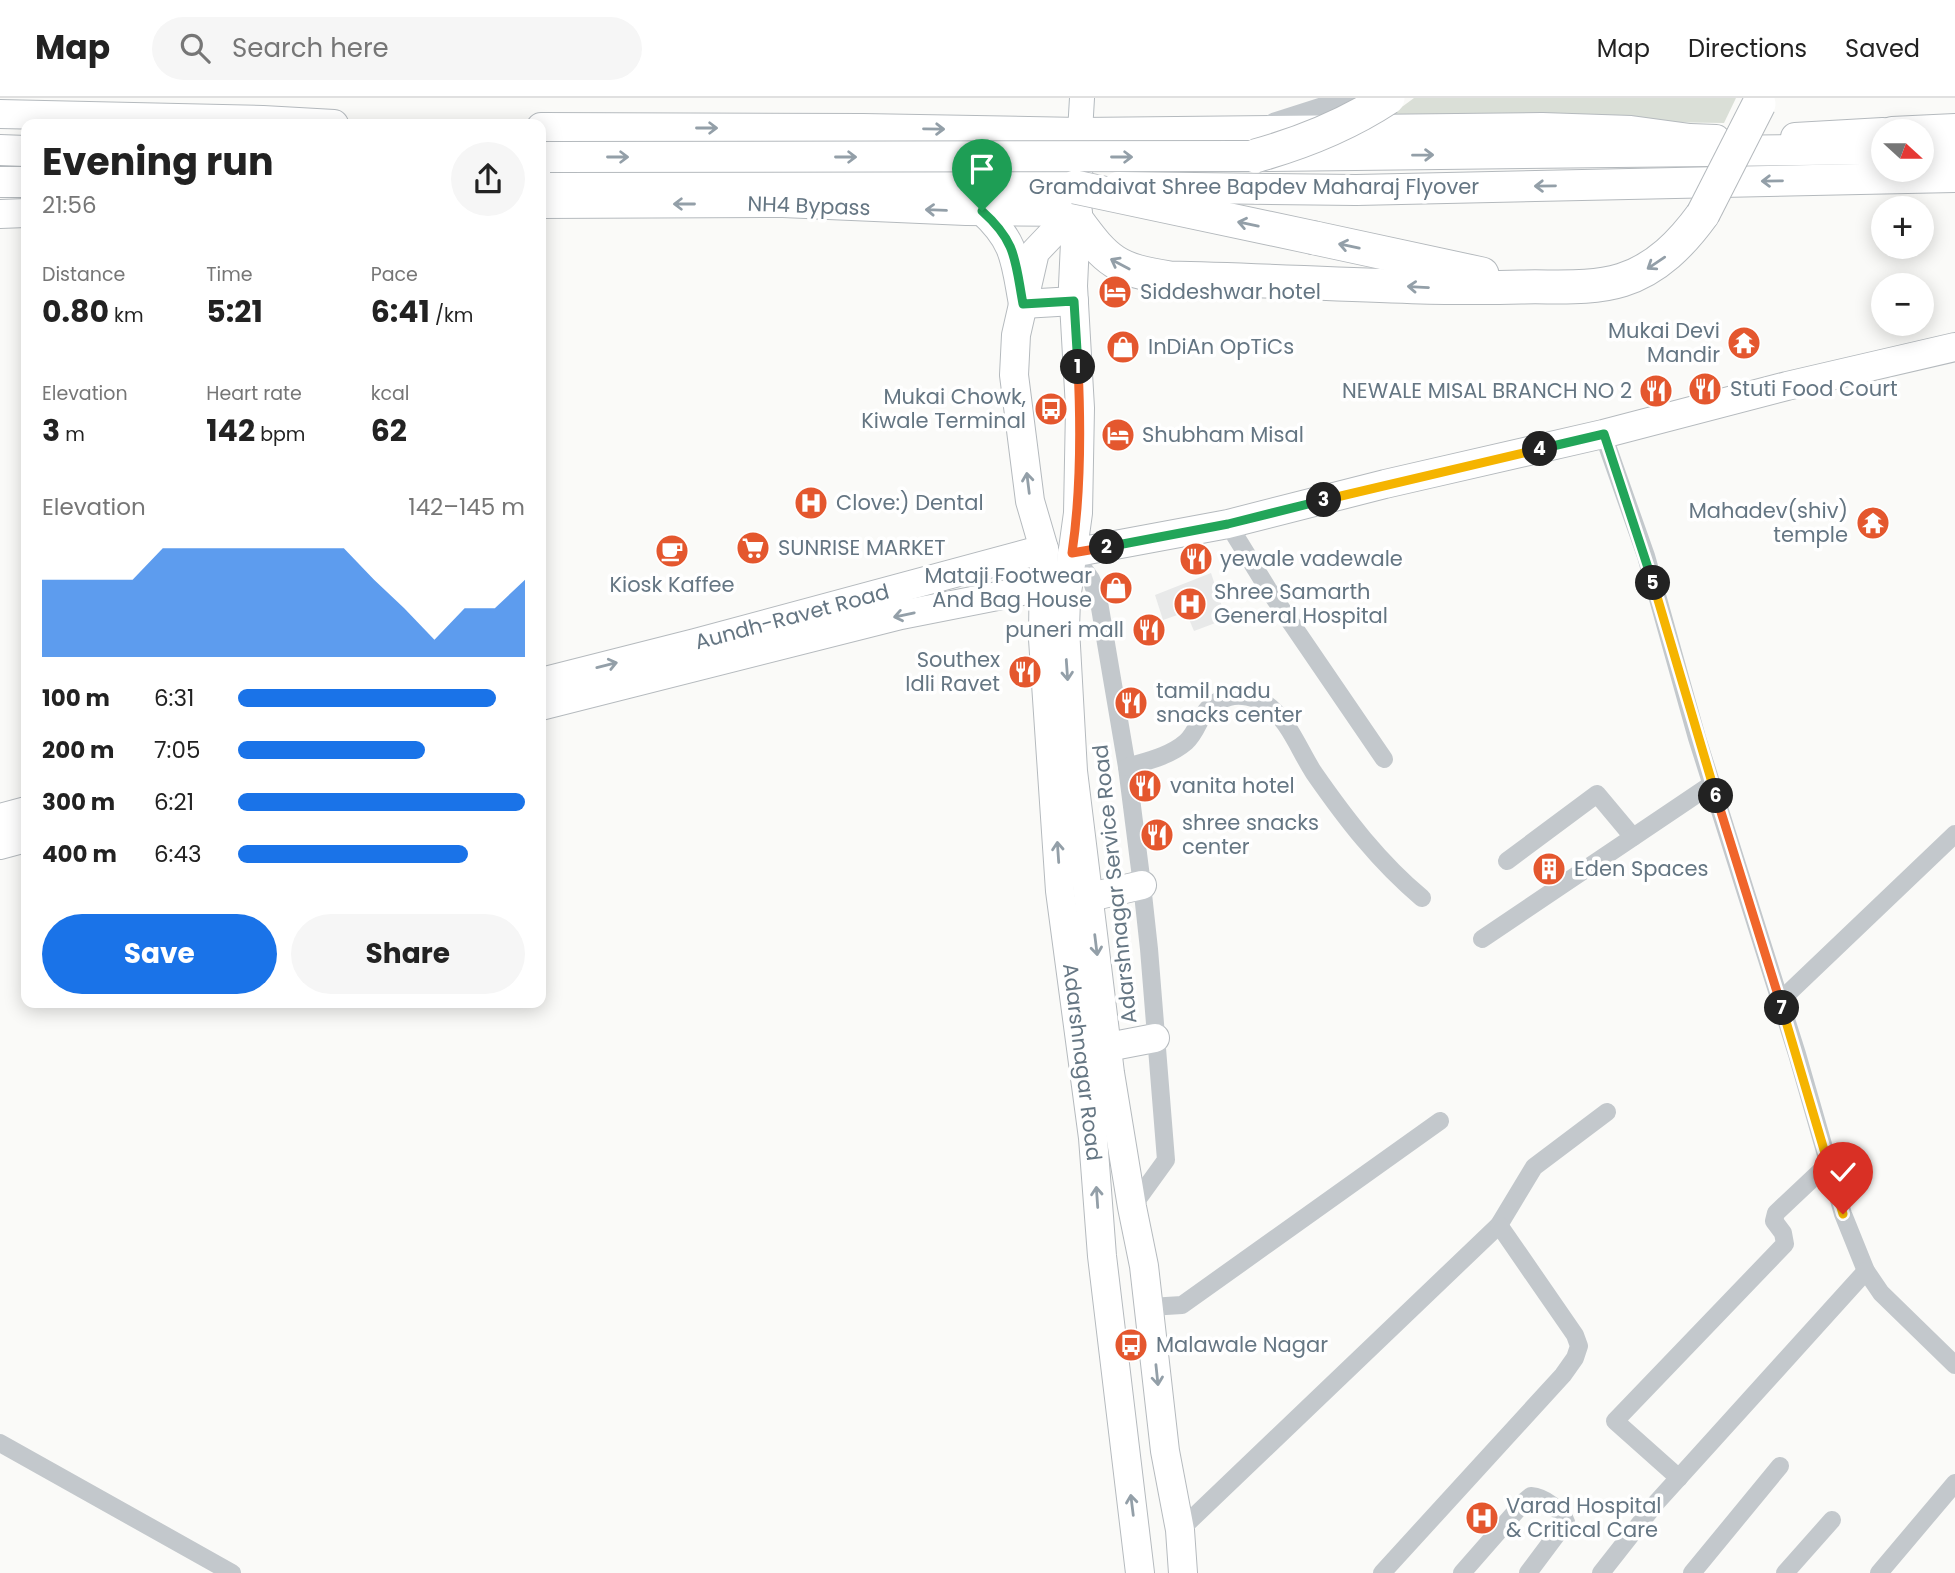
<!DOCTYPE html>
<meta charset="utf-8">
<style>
:root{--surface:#fff;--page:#f6f6f6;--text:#222;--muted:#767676;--line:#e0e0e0;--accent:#1a73e8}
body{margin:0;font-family:Poppins,sans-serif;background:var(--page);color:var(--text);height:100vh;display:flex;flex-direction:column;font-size:26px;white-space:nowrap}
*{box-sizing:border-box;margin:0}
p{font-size:23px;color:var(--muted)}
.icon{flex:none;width:38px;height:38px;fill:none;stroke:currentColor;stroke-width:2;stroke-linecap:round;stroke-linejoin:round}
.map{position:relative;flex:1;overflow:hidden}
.side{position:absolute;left:21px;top:21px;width:525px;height:889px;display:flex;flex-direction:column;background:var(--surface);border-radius:14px;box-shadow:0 4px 18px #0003}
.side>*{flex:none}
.needle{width:46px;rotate:111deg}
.tools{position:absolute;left:1871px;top:21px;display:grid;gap:14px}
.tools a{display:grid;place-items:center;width:63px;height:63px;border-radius:50%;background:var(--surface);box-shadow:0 4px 18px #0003;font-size:35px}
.pin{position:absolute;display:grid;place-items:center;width:60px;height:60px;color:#fff;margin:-72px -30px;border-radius:50% 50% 50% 0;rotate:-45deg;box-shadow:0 0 7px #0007}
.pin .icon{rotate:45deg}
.km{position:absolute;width:35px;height:35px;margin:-18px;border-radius:50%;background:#222;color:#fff;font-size:19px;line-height:35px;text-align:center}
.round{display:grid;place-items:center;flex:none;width:74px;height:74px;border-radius:37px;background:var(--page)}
.overview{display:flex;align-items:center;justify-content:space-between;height:119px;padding:0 21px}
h1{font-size:38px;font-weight:700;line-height:52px}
.figures{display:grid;grid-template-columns:repeat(3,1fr);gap:10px;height:119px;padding:7px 21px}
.figures div{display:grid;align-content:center}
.figures b{font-size:30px;font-weight:700}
.figures small{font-size:19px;font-weight:400}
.figures p{font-size:19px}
.chart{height:196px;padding:14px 21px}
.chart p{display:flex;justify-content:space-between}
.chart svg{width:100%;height:126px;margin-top:7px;fill:var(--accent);opacity:.7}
.primary-button{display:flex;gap:14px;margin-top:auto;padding:14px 21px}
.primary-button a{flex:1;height:80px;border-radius:42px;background:var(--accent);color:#fff;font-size:28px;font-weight:700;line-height:80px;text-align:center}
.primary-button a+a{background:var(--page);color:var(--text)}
ul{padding:0 21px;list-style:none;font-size:23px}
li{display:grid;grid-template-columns:112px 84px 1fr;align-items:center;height:52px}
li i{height:18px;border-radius:9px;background:var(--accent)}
header{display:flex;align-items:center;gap:42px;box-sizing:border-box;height:98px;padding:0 35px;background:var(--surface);border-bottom:2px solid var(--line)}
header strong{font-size:33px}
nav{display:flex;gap:38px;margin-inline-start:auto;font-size:24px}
.search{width:490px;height:63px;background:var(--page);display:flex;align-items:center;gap:18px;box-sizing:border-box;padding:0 24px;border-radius:38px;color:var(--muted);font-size:26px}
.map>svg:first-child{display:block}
.built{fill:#e8e9e9}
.green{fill:#dadfd7}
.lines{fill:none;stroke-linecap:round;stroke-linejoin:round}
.secondary-casing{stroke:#b3babf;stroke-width:26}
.primary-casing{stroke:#b5babe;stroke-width:30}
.trunk-casing{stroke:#b4b9bd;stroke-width:32}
.motorway-casing{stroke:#b4b9bd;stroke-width:35}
.minor{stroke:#c3c8cc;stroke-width:18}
.tertiary{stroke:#c3c8cc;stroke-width:23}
.secondary{stroke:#fff;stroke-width:24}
.primary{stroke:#fff;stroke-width:28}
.trunk{stroke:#fff;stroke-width:30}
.motorway{stroke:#fff;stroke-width:33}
.trunk-bridge-casing{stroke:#b4b9bd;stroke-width:32;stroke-linecap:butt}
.motorway-bridge-casing{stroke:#b4b9bd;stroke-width:35;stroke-linecap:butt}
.trunk-bridge{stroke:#fff;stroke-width:30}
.motorway-bridge{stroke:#fff;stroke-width:33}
.oneway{stroke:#939fa8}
.split-1-casing{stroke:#fff;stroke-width:14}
.split-2-casing{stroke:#fff;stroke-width:14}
.split-3-casing{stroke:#fff;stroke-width:14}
.split-4-casing{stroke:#fff;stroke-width:14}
.split-5-casing{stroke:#fff;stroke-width:14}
.split-6-casing{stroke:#fff;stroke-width:14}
.split-7-casing{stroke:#fff;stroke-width:14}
.split-8-casing{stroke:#fff;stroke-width:14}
.split-1{stroke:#22a559;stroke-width:9}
.split-2{stroke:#f0652b;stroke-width:9}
.split-3{stroke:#22a559;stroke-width:9}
.split-4{stroke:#f5b400;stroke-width:9}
.split-5{stroke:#22a559;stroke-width:9}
.split-6{stroke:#f5b400;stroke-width:9}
.split-7{stroke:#f0652b;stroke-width:9}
.split-8{stroke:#f5b400;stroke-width:9}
.labels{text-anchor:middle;stroke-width:7;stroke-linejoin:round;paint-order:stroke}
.street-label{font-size:21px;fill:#657683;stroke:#fff}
.poi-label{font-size:21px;fill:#657683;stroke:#fff;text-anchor:start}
</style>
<header>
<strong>Map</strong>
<div class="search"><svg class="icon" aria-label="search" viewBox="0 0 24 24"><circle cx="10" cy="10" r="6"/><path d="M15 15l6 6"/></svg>Search here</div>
<nav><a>Map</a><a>Directions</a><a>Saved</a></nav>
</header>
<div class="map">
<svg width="1955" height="1475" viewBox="0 0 1955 1475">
<rect width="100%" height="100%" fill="#fafaf8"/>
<polygon class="built" points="1211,475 1226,521 1194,533 1186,514 1163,522 1155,497"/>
<polygon class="green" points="1414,0 1736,0 1724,25 1387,20"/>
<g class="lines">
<defs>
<polyline id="secondary" points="1080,34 1082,0"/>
<g id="primary">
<polyline points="0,16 263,22 334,26"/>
<polyline points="541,29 863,30 1080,34 1542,29 1631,32 1690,40 1716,41"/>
<polyline points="1892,33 1955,30"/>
<polyline points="1080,34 1073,188 1080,310 1078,415 1066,502 1065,530 1073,673 1110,975 1132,1109 1144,1168 1165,1353 1180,1432 1183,1475"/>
<polyline points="1795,39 1883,34"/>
<polyline points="541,106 783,105 966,113 1078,114"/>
<path d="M982,113C1016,144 1015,163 1023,206L1074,203"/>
<polyline points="0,116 26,115"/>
<polyline points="1076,121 1054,134 1035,154 1016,237 1014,277 1030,403 1044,451 1043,541 1060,793 1093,1040 1102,1158 1140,1475"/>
<polyline points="1072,455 1228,426 1385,386 1603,336 1787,288 1955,249"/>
<polyline points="541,584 695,545 1044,451"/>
<polyline points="541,608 901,517 1043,489"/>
<polyline points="0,720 26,713"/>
<polyline points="0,747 26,740"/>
<polyline points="1090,799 1142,787"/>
<polyline points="1108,949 1155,940"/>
</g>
<g id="trunk">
<polyline points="1922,50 1955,50"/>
<polyline points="0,52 26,53"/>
<polyline points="1267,58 1883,51"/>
<polyline points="541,83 1075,89"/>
<polyline points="0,84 26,84"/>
<polyline points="1356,92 1955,79"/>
</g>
<g id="motorway">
<path d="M1076,121C1107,164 1117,172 1170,180C1287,182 1404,192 1521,189C1554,188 1590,192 1622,182C1657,171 1682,145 1703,116"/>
<polyline points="1315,140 1482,176"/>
</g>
</defs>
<use href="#secondary" class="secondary-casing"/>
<use href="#primary" class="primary-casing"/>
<use href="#trunk" class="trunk-casing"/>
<use href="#motorway" class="motorway-casing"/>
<g class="minor">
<polyline points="1603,336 1646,458 1697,640 1797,956 1843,1116 1866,1173 1881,1195 1955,1267"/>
<polyline points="1228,426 1268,491 1384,661"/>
<polyline points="1072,455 1091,481 1099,504 1127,669 1142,787 1149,851 1166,1062 1132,1109"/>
<path d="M1127,669C1147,663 1170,658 1186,644C1203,628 1197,608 1229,599C1240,596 1255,599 1265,605C1289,622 1299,652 1314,675C1346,721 1379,764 1422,800"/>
<polyline points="1507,763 1597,696 1633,739"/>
<polyline points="1482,841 1712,686"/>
<polyline points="1780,903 1955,736"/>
<polyline points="1150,1209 1182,1207 1440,1023"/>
<polyline points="0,1345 232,1475"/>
<polyline points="1679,1380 1615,1323 1785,1146 1783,1135 1774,1123 1776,1115 1828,1066"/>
<polyline points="1180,1432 1499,1127 1534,1069 1607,1014"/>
<polyline points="1382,1475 1563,1277 1575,1260 1579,1248 1575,1237 1499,1127"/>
<path d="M1462,1475L1525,1403L1531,1398C1544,1399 1562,1412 1566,1424L1528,1475"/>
<polyline points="1601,1475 1656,1405 1866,1173"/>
<polyline points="1692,1475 1780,1368"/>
<polyline points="1785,1475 1832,1422"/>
<polyline points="1879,1475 1955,1385"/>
</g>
<polyline class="tertiary" points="1275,26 1328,9 1344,0"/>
<use href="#secondary" class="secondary"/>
<use href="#primary" class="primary"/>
<use href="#trunk" class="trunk"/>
<use href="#motorway" class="motorway"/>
<defs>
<g id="trunk-bridge">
<polyline points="550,59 1255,58"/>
<polyline points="1118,89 1356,92"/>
</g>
<g id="motorway-bridge">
<path d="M1255,58C1302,45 1347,27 1388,0"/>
<polyline points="1075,89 1315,140"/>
<polyline points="1703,116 1759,6"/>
</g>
</defs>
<use href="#trunk-bridge" class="trunk-bridge-casing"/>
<use href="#motorway-bridge" class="motorway-bridge-casing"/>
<use href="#trunk-bridge" class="trunk-bridge"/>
<use href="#motorway-bridge" class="motorway-bridge"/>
</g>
<defs><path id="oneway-shaft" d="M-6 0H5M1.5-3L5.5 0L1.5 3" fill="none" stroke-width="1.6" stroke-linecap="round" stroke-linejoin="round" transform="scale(1.75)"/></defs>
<g class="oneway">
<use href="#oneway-shaft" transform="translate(707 30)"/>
<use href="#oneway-shaft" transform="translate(934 31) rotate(1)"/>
<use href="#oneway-shaft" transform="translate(1423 57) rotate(-1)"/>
<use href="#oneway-shaft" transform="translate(618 59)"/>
<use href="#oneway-shaft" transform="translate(846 59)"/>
<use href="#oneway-shaft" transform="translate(1122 59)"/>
<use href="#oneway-shaft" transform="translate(1772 83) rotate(179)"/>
<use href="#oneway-shaft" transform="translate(1545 88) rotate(179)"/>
<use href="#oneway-shaft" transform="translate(684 106) rotate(180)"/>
<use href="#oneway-shaft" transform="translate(936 112) rotate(-178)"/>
<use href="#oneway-shaft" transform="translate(1248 126) rotate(-168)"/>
<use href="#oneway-shaft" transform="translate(1349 148) rotate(-168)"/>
<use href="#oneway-shaft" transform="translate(1656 165) rotate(146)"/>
<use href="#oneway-shaft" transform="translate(1120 166) rotate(-152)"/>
<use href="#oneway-shaft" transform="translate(1418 189) rotate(-177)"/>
<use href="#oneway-shaft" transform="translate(1028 385) rotate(-97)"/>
<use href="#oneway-shaft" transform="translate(904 517) rotate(168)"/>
<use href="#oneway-shaft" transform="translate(607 567) rotate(-14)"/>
<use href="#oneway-shaft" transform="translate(1067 572) rotate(86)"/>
<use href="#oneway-shaft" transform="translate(1058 754) rotate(-94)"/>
<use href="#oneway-shaft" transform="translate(1096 847) rotate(83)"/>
<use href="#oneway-shaft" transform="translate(1097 1099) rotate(-94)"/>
<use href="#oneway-shaft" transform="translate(1157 1277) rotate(84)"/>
<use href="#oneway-shaft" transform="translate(1132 1407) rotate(-97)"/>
</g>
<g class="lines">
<defs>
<path id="split-1" d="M982,113C1017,144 1015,163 1023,206L1074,203L1078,269"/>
<path id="split-2" d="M1078,269C1081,331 1081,394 1072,455L1107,449"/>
<polyline id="split-3" points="1107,449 1228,426 1324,402"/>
<polyline id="split-4" points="1324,402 1540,351"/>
<polyline id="split-5" points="1540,351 1604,336 1653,485"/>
<polyline id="split-6" points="1653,485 1716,698"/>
<polyline id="split-7" points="1716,698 1782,910"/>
<polyline id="split-8" points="1782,910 1843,1116"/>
</defs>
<use href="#split-1" class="split-1-casing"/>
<use href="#split-2" class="split-2-casing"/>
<use href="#split-3" class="split-3-casing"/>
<use href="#split-4" class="split-4-casing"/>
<use href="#split-5" class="split-5-casing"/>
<use href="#split-6" class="split-6-casing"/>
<use href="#split-7" class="split-7-casing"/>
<use href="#split-8" class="split-8-casing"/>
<use href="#split-1" class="split-1"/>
<use href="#split-2" class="split-2"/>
<use href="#split-3" class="split-3"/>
<use href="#split-4" class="split-4"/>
<use href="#split-5" class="split-5"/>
<use href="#split-6" class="split-6"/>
<use href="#split-7" class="split-7"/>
<use href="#split-8" class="split-8"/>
</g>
<defs>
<symbol id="hotel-disc" viewBox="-11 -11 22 22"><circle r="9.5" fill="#e4572e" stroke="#fff"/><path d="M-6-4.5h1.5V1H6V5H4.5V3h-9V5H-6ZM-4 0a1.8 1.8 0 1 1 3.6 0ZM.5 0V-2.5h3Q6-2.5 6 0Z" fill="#fff"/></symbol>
<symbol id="temple-disc" viewBox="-11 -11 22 22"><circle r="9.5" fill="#e4572e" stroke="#fff"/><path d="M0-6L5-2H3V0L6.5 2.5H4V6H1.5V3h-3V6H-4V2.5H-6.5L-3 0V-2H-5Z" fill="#fff"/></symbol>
<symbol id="shop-disc" viewBox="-11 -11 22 22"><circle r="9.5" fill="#e4572e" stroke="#fff"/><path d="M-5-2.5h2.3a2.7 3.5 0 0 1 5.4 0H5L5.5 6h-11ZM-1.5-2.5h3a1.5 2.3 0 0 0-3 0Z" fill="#fff"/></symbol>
<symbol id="restaurant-disc" viewBox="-11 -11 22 22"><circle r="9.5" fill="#e4572e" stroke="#fff"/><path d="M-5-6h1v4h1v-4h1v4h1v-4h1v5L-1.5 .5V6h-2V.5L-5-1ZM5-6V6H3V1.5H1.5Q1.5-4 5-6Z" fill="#fff"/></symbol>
<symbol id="bus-disc" viewBox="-11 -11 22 22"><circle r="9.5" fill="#e4572e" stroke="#fff"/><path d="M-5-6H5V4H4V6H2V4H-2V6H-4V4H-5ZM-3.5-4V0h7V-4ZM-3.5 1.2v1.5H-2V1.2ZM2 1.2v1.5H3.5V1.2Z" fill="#fff"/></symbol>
<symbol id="hospital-disc" viewBox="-11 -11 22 22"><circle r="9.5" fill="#e4572e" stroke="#fff"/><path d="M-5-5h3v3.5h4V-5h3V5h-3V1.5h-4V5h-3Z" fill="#fff"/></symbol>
<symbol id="supermarket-disc" viewBox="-11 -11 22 22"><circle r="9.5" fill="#e4572e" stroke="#fff"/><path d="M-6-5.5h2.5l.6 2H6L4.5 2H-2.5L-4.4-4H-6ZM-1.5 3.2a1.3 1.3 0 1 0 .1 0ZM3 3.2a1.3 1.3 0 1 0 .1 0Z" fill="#fff"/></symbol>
<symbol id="cafe-disc" viewBox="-11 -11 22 22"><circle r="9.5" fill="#e4572e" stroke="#fff"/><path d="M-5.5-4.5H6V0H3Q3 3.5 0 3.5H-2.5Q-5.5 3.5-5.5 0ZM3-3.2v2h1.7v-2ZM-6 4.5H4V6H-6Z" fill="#fff"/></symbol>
<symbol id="building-disc" viewBox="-11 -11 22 22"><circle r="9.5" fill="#e4572e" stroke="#fff"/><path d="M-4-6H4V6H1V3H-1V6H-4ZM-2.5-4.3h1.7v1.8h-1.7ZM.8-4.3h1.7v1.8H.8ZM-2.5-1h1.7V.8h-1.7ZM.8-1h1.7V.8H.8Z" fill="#fff"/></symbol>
</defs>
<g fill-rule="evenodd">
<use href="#hotel-disc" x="1096" y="175" width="38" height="38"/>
<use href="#temple-disc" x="1725" y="226" width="38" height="38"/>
<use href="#shop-disc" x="1104" y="230" width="38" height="38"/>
<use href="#restaurant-disc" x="1686" y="272" width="38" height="38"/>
<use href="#restaurant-disc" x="1637" y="274" width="38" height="38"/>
<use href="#bus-disc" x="1032" y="292" width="38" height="38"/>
<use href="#hotel-disc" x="1099" y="318" width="38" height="38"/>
<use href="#hospital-disc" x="792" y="386" width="38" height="38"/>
<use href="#temple-disc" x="1854" y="406" width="38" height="38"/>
<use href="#supermarket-disc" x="734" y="431" width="38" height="38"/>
<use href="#cafe-disc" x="653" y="434" width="38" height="38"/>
<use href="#restaurant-disc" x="1177" y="442" width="38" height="38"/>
<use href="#shop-disc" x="1097" y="471" width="38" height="38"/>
<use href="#hospital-disc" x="1171" y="487" width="38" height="38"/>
<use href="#restaurant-disc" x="1130" y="513" width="38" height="38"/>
<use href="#restaurant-disc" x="1006" y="555" width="38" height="38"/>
<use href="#restaurant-disc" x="1112" y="586" width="38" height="38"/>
<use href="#restaurant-disc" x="1126" y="669" width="38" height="38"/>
<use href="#restaurant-disc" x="1138" y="718" width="38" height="38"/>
<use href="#building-disc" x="1530" y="752" width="38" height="38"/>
<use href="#bus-disc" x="1112" y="1228" width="38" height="38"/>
<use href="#hospital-disc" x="1463" y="1401" width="38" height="38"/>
</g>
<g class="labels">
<g class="street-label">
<text x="1254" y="96">Gramdaivat Shree Bapdev Maharaj Flyover</text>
<text transform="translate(809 108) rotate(2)" y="7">NH4 Bypass</text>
<text transform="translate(792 519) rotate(-15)" y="7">Aundh-Ravet Road</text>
<text transform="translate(1115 786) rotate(-96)" y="7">Adarshnagar Service Road</text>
<text transform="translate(1082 964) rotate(83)" y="7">Adarshnagar Road</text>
</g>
<g class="poi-label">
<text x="1140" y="201">Siddeshwar hotel</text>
<text x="1720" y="240" text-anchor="end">Mukai Devi<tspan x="1720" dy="24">Mandir</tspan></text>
<text x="1148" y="256">InDiAn OpTiCs</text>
<text x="1730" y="298">Stuti Food Court</text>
<text x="1632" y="300" text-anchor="end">NEWALE MISAL BRANCH NO 2</text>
<text x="1026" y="306" text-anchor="end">Mukai Chowk,<tspan x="1026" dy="24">Kiwale Terminal</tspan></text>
<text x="1142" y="344">Shubham Misal</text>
<text x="836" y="412">Clove:) Dental</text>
<text x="1848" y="420" text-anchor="end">Mahadev(shiv)<tspan x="1848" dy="24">temple</tspan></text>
<text x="778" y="457">SUNRISE MARKET</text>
<text x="1220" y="468">yewale vadewale</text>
<text x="1092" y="485" text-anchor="end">Mataji Footwear<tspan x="1092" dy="24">And Bag House</tspan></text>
<text x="672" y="494" text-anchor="middle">Kiosk Kaffee</text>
<text x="1214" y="501">Shree Samarth<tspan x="1214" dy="24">General Hospital</tspan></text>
<text x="1124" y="539" text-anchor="end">puneri mall</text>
<text x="1000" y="569" text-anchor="end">Southex<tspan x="1000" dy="24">Idli Ravet</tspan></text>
<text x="1156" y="600">tamil nadu<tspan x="1156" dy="24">snacks center</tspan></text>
<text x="1170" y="695">vanita hotel</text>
<text x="1182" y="732">shree snacks<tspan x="1182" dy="24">center</tspan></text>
<text x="1574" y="778">Eden Spaces</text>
<text x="1156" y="1254">Malawale Nagar</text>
<text x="1506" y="1415">Varad Hospital<tspan x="1506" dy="24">&amp; Critical Care</tspan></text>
</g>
</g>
</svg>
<div class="tools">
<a><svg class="needle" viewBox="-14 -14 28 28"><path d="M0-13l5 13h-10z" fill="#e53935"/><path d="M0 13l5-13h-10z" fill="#767676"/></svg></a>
<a>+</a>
<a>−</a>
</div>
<div class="pin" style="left:982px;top:113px;background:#1e9e55"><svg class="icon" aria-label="arrive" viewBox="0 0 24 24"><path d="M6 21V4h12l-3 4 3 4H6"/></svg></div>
<div class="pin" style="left:1843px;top:1116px;background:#d93025"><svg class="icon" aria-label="check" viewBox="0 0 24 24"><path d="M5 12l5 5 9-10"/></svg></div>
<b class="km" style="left:1078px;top:269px">1</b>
<b class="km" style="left:1107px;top:449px">2</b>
<b class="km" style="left:1324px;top:402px">3</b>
<b class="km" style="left:1540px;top:351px">4</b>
<b class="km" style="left:1653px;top:485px">5</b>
<b class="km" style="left:1716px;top:698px">6</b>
<b class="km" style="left:1782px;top:910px">7</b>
<section class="side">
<div class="overview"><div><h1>Evening run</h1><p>21:56</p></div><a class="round"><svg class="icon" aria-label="share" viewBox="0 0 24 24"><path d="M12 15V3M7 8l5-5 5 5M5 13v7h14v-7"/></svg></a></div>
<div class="figures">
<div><p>Distance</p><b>0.80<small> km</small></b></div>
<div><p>Time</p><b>5:21</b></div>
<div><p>Pace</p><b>6:41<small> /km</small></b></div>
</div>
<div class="figures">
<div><p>Elevation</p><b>3<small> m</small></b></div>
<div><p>Heart rate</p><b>142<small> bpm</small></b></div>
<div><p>kcal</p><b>62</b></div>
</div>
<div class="chart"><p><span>Elevation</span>142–145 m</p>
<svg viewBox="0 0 160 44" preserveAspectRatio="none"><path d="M0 44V17L10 17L20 17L30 17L40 6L50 6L60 6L70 6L80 6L90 6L100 6L110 17L120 27L130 38L140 27L150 27L160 17V44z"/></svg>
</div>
<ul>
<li><b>100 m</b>6:31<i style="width:90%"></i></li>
<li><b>200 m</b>7:05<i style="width:65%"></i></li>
<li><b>300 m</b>6:21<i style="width:100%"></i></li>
<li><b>400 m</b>6:43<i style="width:80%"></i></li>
</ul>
<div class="primary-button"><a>Save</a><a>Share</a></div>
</section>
</div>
